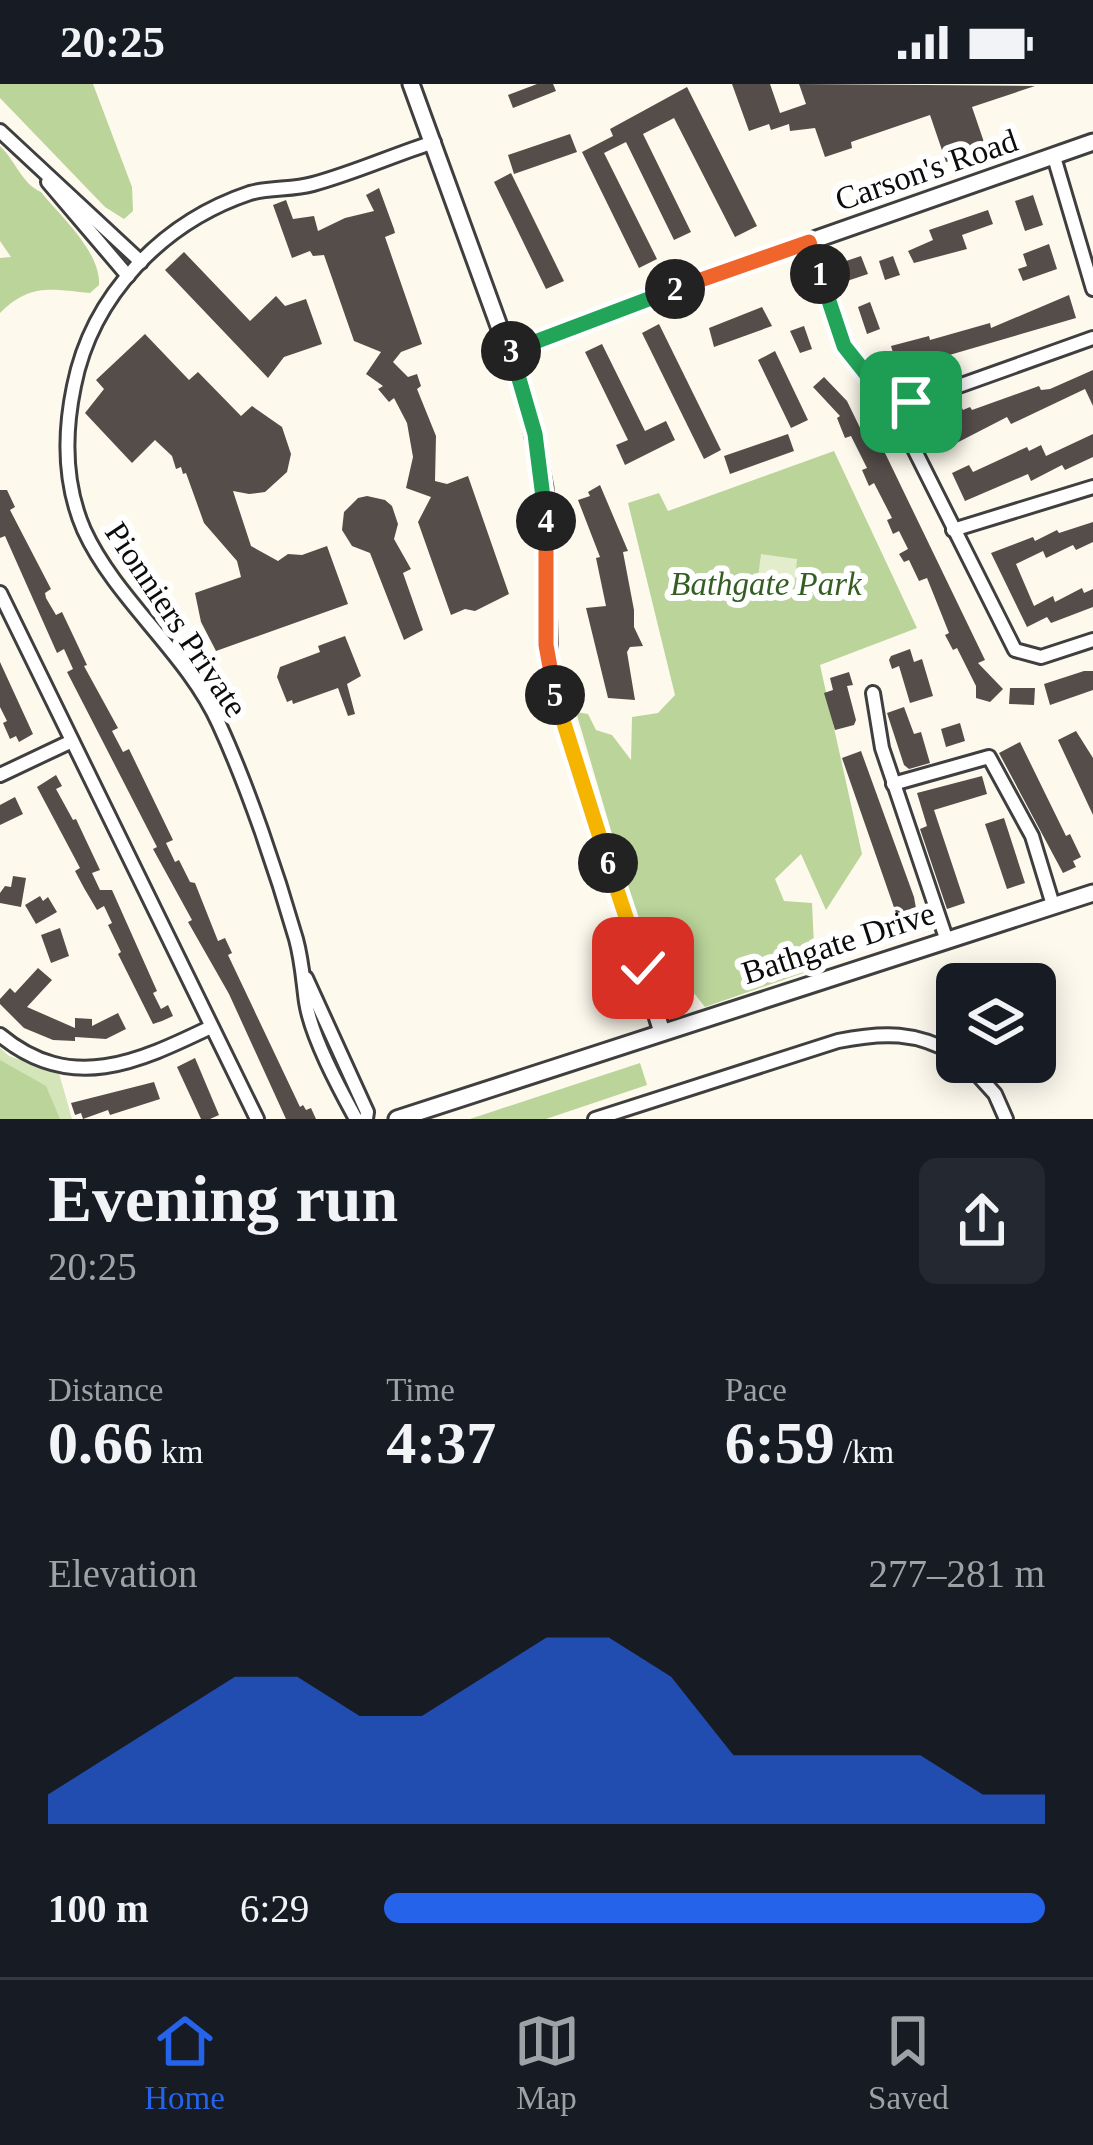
<!DOCTYPE html>
<meta charset="utf-8">
<style>
:root{--surface:#171b24;--page:#242831;--text:#f1f3f6;--muted:#9ea1a6;--line:#363941;--accent:#2563eb}
body{margin:0;font-family:"Times New Roman",serif;background:var(--page);color:var(--text);height:100vh;display:flex;flex-direction:column;font-size:45px;white-space:nowrap}
*{box-sizing:border-box;margin:0}
p{font-size:39px;color:var(--muted)}
.icon{flex:none;width:66px;height:66px;fill:none;stroke:currentColor;stroke-width:2;stroke-linecap:round;stroke-linejoin:round}
.map{position:relative;height:1035px;overflow:hidden}
.side{display:flex;flex-direction:column;background:var(--surface);flex:1}
.side>*{flex:none}
.tools{position:absolute;left:936px;top:879px;display:grid;gap:24px}
.tools a{display:grid;place-items:center;width:120px;height:120px;border-radius:18px;background:var(--surface);box-shadow:0 6px 30px #0003;font-size:60px}
.pin{position:absolute;display:grid;place-items:center;width:102px;height:102px;color:#fff;margin:-51px;border-radius:24px;box-shadow:0 6px 18px #0006}
.km{position:absolute;width:60px;height:60px;margin:-30px;border-radius:50%;background:#222;color:#fff;font-size:33px;line-height:60px;text-align:center}
.round{display:grid;place-items:center;flex:none;width:126px;height:126px;border-radius:18px;background:var(--page)}
.head{display:flex;align-items:center;justify-content:space-between;height:204px;padding:0 48px}
h1{font-size:66px;font-weight:600;line-height:90px}
.stats{display:grid;grid-template-columns:repeat(3,1fr);gap:18px;height:204px;padding:12px 48px}
.stats div{display:grid;align-content:center}
.stats b{font-size:60px;font-weight:600}
.stats small{font-size:33px;font-weight:400}
.stats p{font-size:33px}
.chart{height:336px;padding:24px 48px}
.chart p{display:flex;justify-content:space-between}
.chart svg{width:100%;height:216px;margin-top:12px;fill:var(--accent);opacity:.7}
ul{padding:0 48px;list-style:none;font-size:39px}
li{display:grid;grid-template-columns:192px 144px 1fr;align-items:center;height:90px}
li i{height:30px;border-radius:15px;background:var(--accent)}
.status{display:flex;justify-content:space-between;align-items:center;height:84px;padding:0 60px;background:var(--surface);direction:ltr}
.status svg{height:33px;fill:currentColor}
.tabs{display:flex;justify-content:space-around;align-items:center;height:168px;border-top:3px solid var(--line);background:var(--surface);font-size:33px;color:var(--muted)}
.tabs a{display:grid;justify-items:center;gap:6px}
.tabs .current{color:var(--accent)}
.map>svg:first-child{display:block}
.green{fill:#d4e5ba}
.forest{fill:#bad49a}
.pitch{fill:#e4edcb}
.building{fill:#544d4a}
.lines{fill:none;stroke-linecap:round;stroke-linejoin:round}
.minor-casing{stroke:#3f3f3f;stroke-width:18}
.tertiary-casing{stroke:#3f3f3f;stroke-width:21}
.minor{stroke:#fff;stroke-width:12}
.tertiary{stroke:#fff;stroke-width:15}
.split-1-casing{stroke:#fff;stroke-width:24}
.split-2-casing{stroke:#fff;stroke-width:24}
.split-3-casing{stroke:#fff;stroke-width:24}
.split-4-casing{stroke:#fff;stroke-width:24}
.split-5-casing{stroke:#fff;stroke-width:24}
.split-6-casing{stroke:#fff;stroke-width:24}
.split-7-casing{stroke:#fff;stroke-width:24}
.split-1{stroke:#22a559;stroke-width:15}
.split-2{stroke:#f0652b;stroke-width:15}
.split-3{stroke:#22a559;stroke-width:15}
.split-4{stroke:#22a559;stroke-width:15}
.split-5{stroke:#f0652b;stroke-width:15}
.split-6{stroke:#f5b400;stroke-width:15}
.split-7{stroke:#f5b400;stroke-width:15}
.labels{text-anchor:middle;stroke-width:12;stroke-linejoin:round;paint-order:stroke}
.street-label{font-size:33px;fill:#0c0c0c;stroke:#fff}
.park-label{font-size:33px;font-style:italic;fill:#355e22;stroke:#fff}
</style>
<div class="status"><b>20:25</b><svg viewBox="0 0 49 12"><path d="M0 12V9h3v3zM5 12V6h3v6zM10 12V3h3v9zM15 12V0h3v12zM26 1h20v11H26zM47 4h2v5h-2z"/></svg></div>
<div class="map">
<svg width="1093" height="1035" viewBox="0 0 1093 1035">
<rect width="100%" height="100%" fill="#fef9ed"/>
<polygon class="green" points="0,964 9,972 59,989 72,1035 0,1035"/>
<g class="forest">
<polygon points="0,0 93,0 132,103 133,127 124,135 105,123 0,14"/>
<path d="M0,62C15,76 22,100 41,108C61,133 101,168 99,201L90,209C50,205 30,199 0,229V174L11,173L0,157Z"/>
<polygon points="834,367 917,544 820,581 862,770 826,826 801,770 775,795 784,817 812,819 815,885 705,923 674,884 665,929 576,628 588,630 596,646 612,651 631,676 632,633 658,629 675,611 628,419 659,409 668,427"/>
<polygon points="0,976 46,1002 60,1035 0,1035"/>
<polygon points="640,979 647,1001 546,1035 470,1035"/>
</g>
<polygon class="pitch" points="761,470 797,475 795,498 758,493"/>
<g class="building">
<polygon points="537,0 553,0 556,7 513,24 508,11"/>
<polygon points="732,0 770,0 780,29 806,20 799,0 1035,2 972,23 986,64 946,78 930,31 851,58 852,64 825,73 815,44 790,47 789,40 771,46 769,40 749,47"/>
<polygon points="687,3 757,142 735,153 674,34 643,50 691,148 674,156 626,58 604,69 657,175 639,184 582,68 613,52 610,45"/>
<polygon points="570,50 577,68 514,90 508,71"/>
<polygon points="511,89 564,197 546,205 494,98"/>
<polygon points="379,104 394,145 395,149 385,153 422,260 401,268 393,278 408,293 417,290 421,302 417,305 436,352 435,397 447,400 468,392 509,510 475,527 465,525 451,531 418,438 431,413 406,404 413,373 407,339 394,314 389,318 378,305 383,302 366,290 381,268 354,257 324,171 313,172 310,167 292,174 273,121 286,116 293,135 314,132 318,147 345,134 374,127 366,111"/>
<polygon points="1033,111 1043,141 1025,147 1015,117"/>
<polygon points="988,126 993,140 962,151 967,165 914,179 908,167 933,156 929,146"/>
<polygon points="1049,160 1057,185 1023,197 1018,185 1027,182 1023,170"/>
<polygon points="184,168 250,237 276,212 285,222 306,215 322,260 284,273 268,294 165,186"/>
<polygon points="861,172 868,190 844,198 837,180"/>
<polygon points="893,172 900,191 885,196 879,177"/>
<polygon points="1069,211 1076,234 898,286 891,262 929,252 930,256 990,239 991,244"/>
<polygon points="870,218 880,245 867,250 858,223"/>
<polygon points="762,223 772,242 714,263 709,244"/>
<polygon points="659,240 721,366 704,375 642,249"/>
<polygon points="804,242 812,265 800,269 790,247"/>
<polygon points="145,250 189,296 198,288 241,332 252,322 282,343 291,370 287,388 265,408 249,410 233,407 251,462 278,477 288,470 302,471 327,462 348,520 216,567 201,538 195,509 241,493 237,477 204,439 186,389 183,390 181,383 176,385 172,372 155,356 132,379 85,329 104,305 96,296"/>
<polygon points="602,260 645,347 666,337 675,356 625,381 616,361 628,356 585,268"/>
<polygon points="775,267 808,336 791,344 758,276"/>
<polygon points="1093,286 1093,322 1085,305 1011,340 1007,333 941,367 927,339 961,322 963,326 970,323 972,326 1039,302 1041,306 1050,305"/>
<polygon points="824,293 847,317 865,354 874,349 886,371 985,576 978,579 1003,605 990,618 976,614 976,602 957,564 953,566 945,551 949,549 927,494 919,497 909,476 904,478 899,470 908,465 899,447 893,450 887,436 892,434 874,399 869,402 862,386 867,384 851,352 845,354 837,334 840,332 813,303"/>
<polygon points="788,350 794,367 730,390 724,372"/>
<polygon points="1093,350 1093,373 1065,386 1062,381 1031,397 1028,390 965,417 952,389 969,381 973,388 1027,363 1029,367 1041,361 1046,372"/>
<polygon points="600,401 628,467 623,468 634,526 634,543 643,562 630,563 627,568 635,616 608,614 586,524 606,522 596,474 600,473 578,416 590,412 588,408"/>
<polygon points="0,406 7,406 15,423 10,426 51,505 45,509 46,514 56,531 62,528 71,547 87,581 84,582 118,644 112,647 123,668 129,665 173,756 166,759 175,778 179,776 190,798 195,799 218,857 225,854 232,869 228,871 300,1023 303,1021 306,1026 311,1024 316,1035 286,1035 229,910 188,838 192,836 153,765 157,763 67,588 73,585 64,565 57,569 5,452 0,454"/>
<polygon points="367,412 385,416 392,422 398,440 394,455 411,485 403,489 423,546 404,556 370,469 352,462 342,446 344,428 358,414"/>
<polygon points="1093,438 1093,458 1076,466 1073,461 1046,474 1043,467 1016,480 1034,522 1053,512 1055,518 1082,504 1084,509 1093,505 1093,523 1051,539 1047,533 1027,543 991,469 1033,453 1035,457 1057,446 1059,449"/>
<polygon points="345,552 361,592 347,600 355,630 348,632 338,604 293,620 292,616 287,618 277,593 280,583 320,568 318,562"/>
<polygon points="910,565 914,578 922,575 933,612 910,619 899,582 892,585 889,576 891,572"/>
<polygon points="0,578 33,650 19,658 16,652 10,655 3,639 7,637 0,623"/>
<polygon points="1084,587 1093,587 1093,606 1050,621 1044,600"/>
<polygon points="849,588 853,601 847,602 856,636 854,641 835,646 824,609 833,606 830,594"/>
<polygon points="1010,604 1035,604 1034,621 1009,620"/>
<polygon points="904,623 914,650 921,648 930,679 909,685 904,681 887,629"/>
<polygon points="960,639 965,657 946,663 941,645"/>
<polygon points="1076,647 1093,674 1093,731 1058,656"/>
<polygon points="1020,658 1066,752 1070,750 1081,773 1073,777 1076,783 1063,789 999,669"/>
<polygon points="861,667 914,813 917,830 898,835 842,674"/>
<polygon points="56,691 62,702 56,705 73,736 76,735 100,786 92,789 100,806 112,806 157,907 153,909 161,925 168,921 173,932 162,937 153,940 118,870 121,868 108,841 112,839 104,822 97,826 84,804 75,787 80,784 37,703"/>
<polygon points="982,692 987,710 934,726 965,819 947,825 920,745 927,742 917,709"/>
<polygon points="15,713 23,730 0,741 0,721"/>
<polygon points="1004,734 1025,799 1007,805 985,740"/>
<polygon points="13,792 26,794 21,823 0,819 0,809 5,802 11,803"/>
<polygon points="40,812 43,817 48,813 57,828 36,840 25,821"/>
<polygon points="60,844 69,872 51,879 41,851"/>
<polygon points="38,884 52,896 27,923 75,944 75,934 92,935 92,942 118,929 126,945 106,955 75,953 75,957 53,956 24,944 0,920 0,915 10,904 15,909"/>
<polygon points="195,974 219,1031 210,1035 201,1035 177,983"/>
<polygon points="154,998 160,1015 110,1031 108,1026 83,1035 81,1029 75,1031 71,1019"/>
</g>
<g class="lines">
<defs>
<g id="minor">
<polyline points="0,47 141,178"/>
<polyline points="1054,73 1093,205"/>
<polyline points="48,98 128,192"/>
<polyline points="809,158 844,263 894,325 1015,566 1041,573 1093,556"/>
<polyline points="894,325 1093,254"/>
<polyline points="953,446 1093,403"/>
<polyline points="0,509 257,1035"/>
<polyline points="873,609 882,664 946,854"/>
<polyline points="0,691 72,657"/>
<polyline points="893,700 989,673 1032,752 1053,821"/>
<polyline points="306,894 367,1028 366,1035"/>
<path d="M0,951C71,1010 138,978 211,943"/>
<polyline points="966,978 995,1010 1006,1035"/>
<path d="M356,1035C339,1004 311,952 306,918C303,896 302,877 296,855C277,789 248,703 219,640C187,569 116,516 84,446C64,400 64,350 74,302C92,211 163,138 250,109C271,103 292,106 313,100C354,89 393,71 434,58"/>
<path d="M595,1035L838,957C883,948 916,947 957,971"/>
</g>
<g id="tertiary">
<polyline points="411,0 528,322 544,404 549,590 662,948"/>
<polyline points="509,268 694,198 1093,58"/>
<polyline points="397,1035 1093,809"/>
</g>
</defs>
<use href="#minor" class="minor-casing"/>
<use href="#tertiary" class="tertiary-casing"/>
<use href="#minor" class="minor"/>
<use href="#tertiary" class="tertiary"/>
</g>
<g class="lines">
<defs>
<polyline id="split-1" points="820,190 844,262 894,325 911,318"/>
<polyline id="split-2" points="675,205 809,158 820,190"/>
<polyline id="split-3" points="511,267 675,205"/>
<polyline id="split-4" points="511,267 535,350 546,437"/>
<polyline id="split-5" points="546,437 546,561 555,611"/>
<polyline id="split-6" points="555,611 608,779"/>
<polyline id="split-7" points="608,779 643,884"/>
</defs>
<use href="#split-1" class="split-1-casing"/>
<use href="#split-2" class="split-2-casing"/>
<use href="#split-3" class="split-3-casing"/>
<use href="#split-4" class="split-4-casing"/>
<use href="#split-5" class="split-5-casing"/>
<use href="#split-6" class="split-6-casing"/>
<use href="#split-7" class="split-7-casing"/>
<use href="#split-1" class="split-1"/>
<use href="#split-2" class="split-2"/>
<use href="#split-3" class="split-3"/>
<use href="#split-4" class="split-4"/>
<use href="#split-5" class="split-5"/>
<use href="#split-6" class="split-6"/>
<use href="#split-7" class="split-7"/>
</g>
<g class="labels">
<g class="street-label">
<text transform="translate(926 85) rotate(-19)" y="12">Carson's Road</text>
<text transform="translate(177 535) rotate(56)" y="12">Pionniers Private</text>
<text transform="translate(838 858) rotate(-18)" y="12">Bathgate Drive</text>
</g>
<g class="park-label">
<text x="766" y="511">Bathgate Park</text>
</g>
</g>
</svg>
<div class="tools">
<a><svg class="icon" aria-label="layers" viewBox="0 0 24 24"><path d="M12 4l9 5-9 5-9-5zM3 14l9 5 9-5"/></svg></a>
</div>
<div class="pin" style="left:911px;top:318px;background:#1e9e55"><svg class="icon" aria-label="arrive" viewBox="0 0 24 24"><path d="M6 21V4h12l-3 4 3 4H6"/></svg></div>
<div class="pin" style="left:643px;top:884px;background:#d93025"><svg class="icon" aria-label="check" viewBox="0 0 24 24"><path d="M5 12l5 5 9-10"/></svg></div>
<b class="km" style="left:820px;top:190px">1</b>
<b class="km" style="left:675px;top:205px">2</b>
<b class="km" style="left:511px;top:267px">3</b>
<b class="km" style="left:546px;top:437px">4</b>
<b class="km" style="left:555px;top:611px">5</b>
<b class="km" style="left:608px;top:779px">6</b>
</div>
<section class="side">
<div class="head"><div><h1>Evening run</h1><p>20:25</p></div><a class="round"><svg class="icon" aria-label="share" viewBox="0 0 24 24"><path d="M12 15V3M7 8l5-5 5 5M5 13v7h14v-7"/></svg></a></div>
<div class="stats">
<div><p>Distance</p><b>0.66<small> km</small></b></div>
<div><p>Time</p><b>4:37</b></div>
<div><p>Pace</p><b>6:59<small> /km</small></b></div>
</div>
<div class="chart"><p><span>Elevation</span>277–281 m</p>
<svg viewBox="0 0 160 44" preserveAspectRatio="none"><path d="M0 44V38L10 30L20 22L30 14L40 14L50 22L60 22L70 14L80 6L90 6L100 14L110 30L120 30L130 30L140 30L150 38L160 38V44z"/></svg>
</div>
<ul>
<li><b>100 m</b>6:29<i style="width:100%"></i></li>
</ul>
</section>
<nav class="tabs">
<a class="current"><svg class="icon" aria-label="home" viewBox="0 0 24 24"><path d="M3 11l9-7 9 7M6 9v11h12V9"/></svg>Home</a>
<a><svg class="icon" aria-label="map" viewBox="0 0 24 24"><path d="M3 6l6-2 6 2 6-2v14l-6 2-6-2-6 2zM9 4v14M15 6v14"/></svg>Map</a>
<a><svg class="icon" aria-label="saved" viewBox="0 0 24 24"><path d="M7 4h10v16l-5-4-5 4z"/></svg>Saved</a>
</nav>
